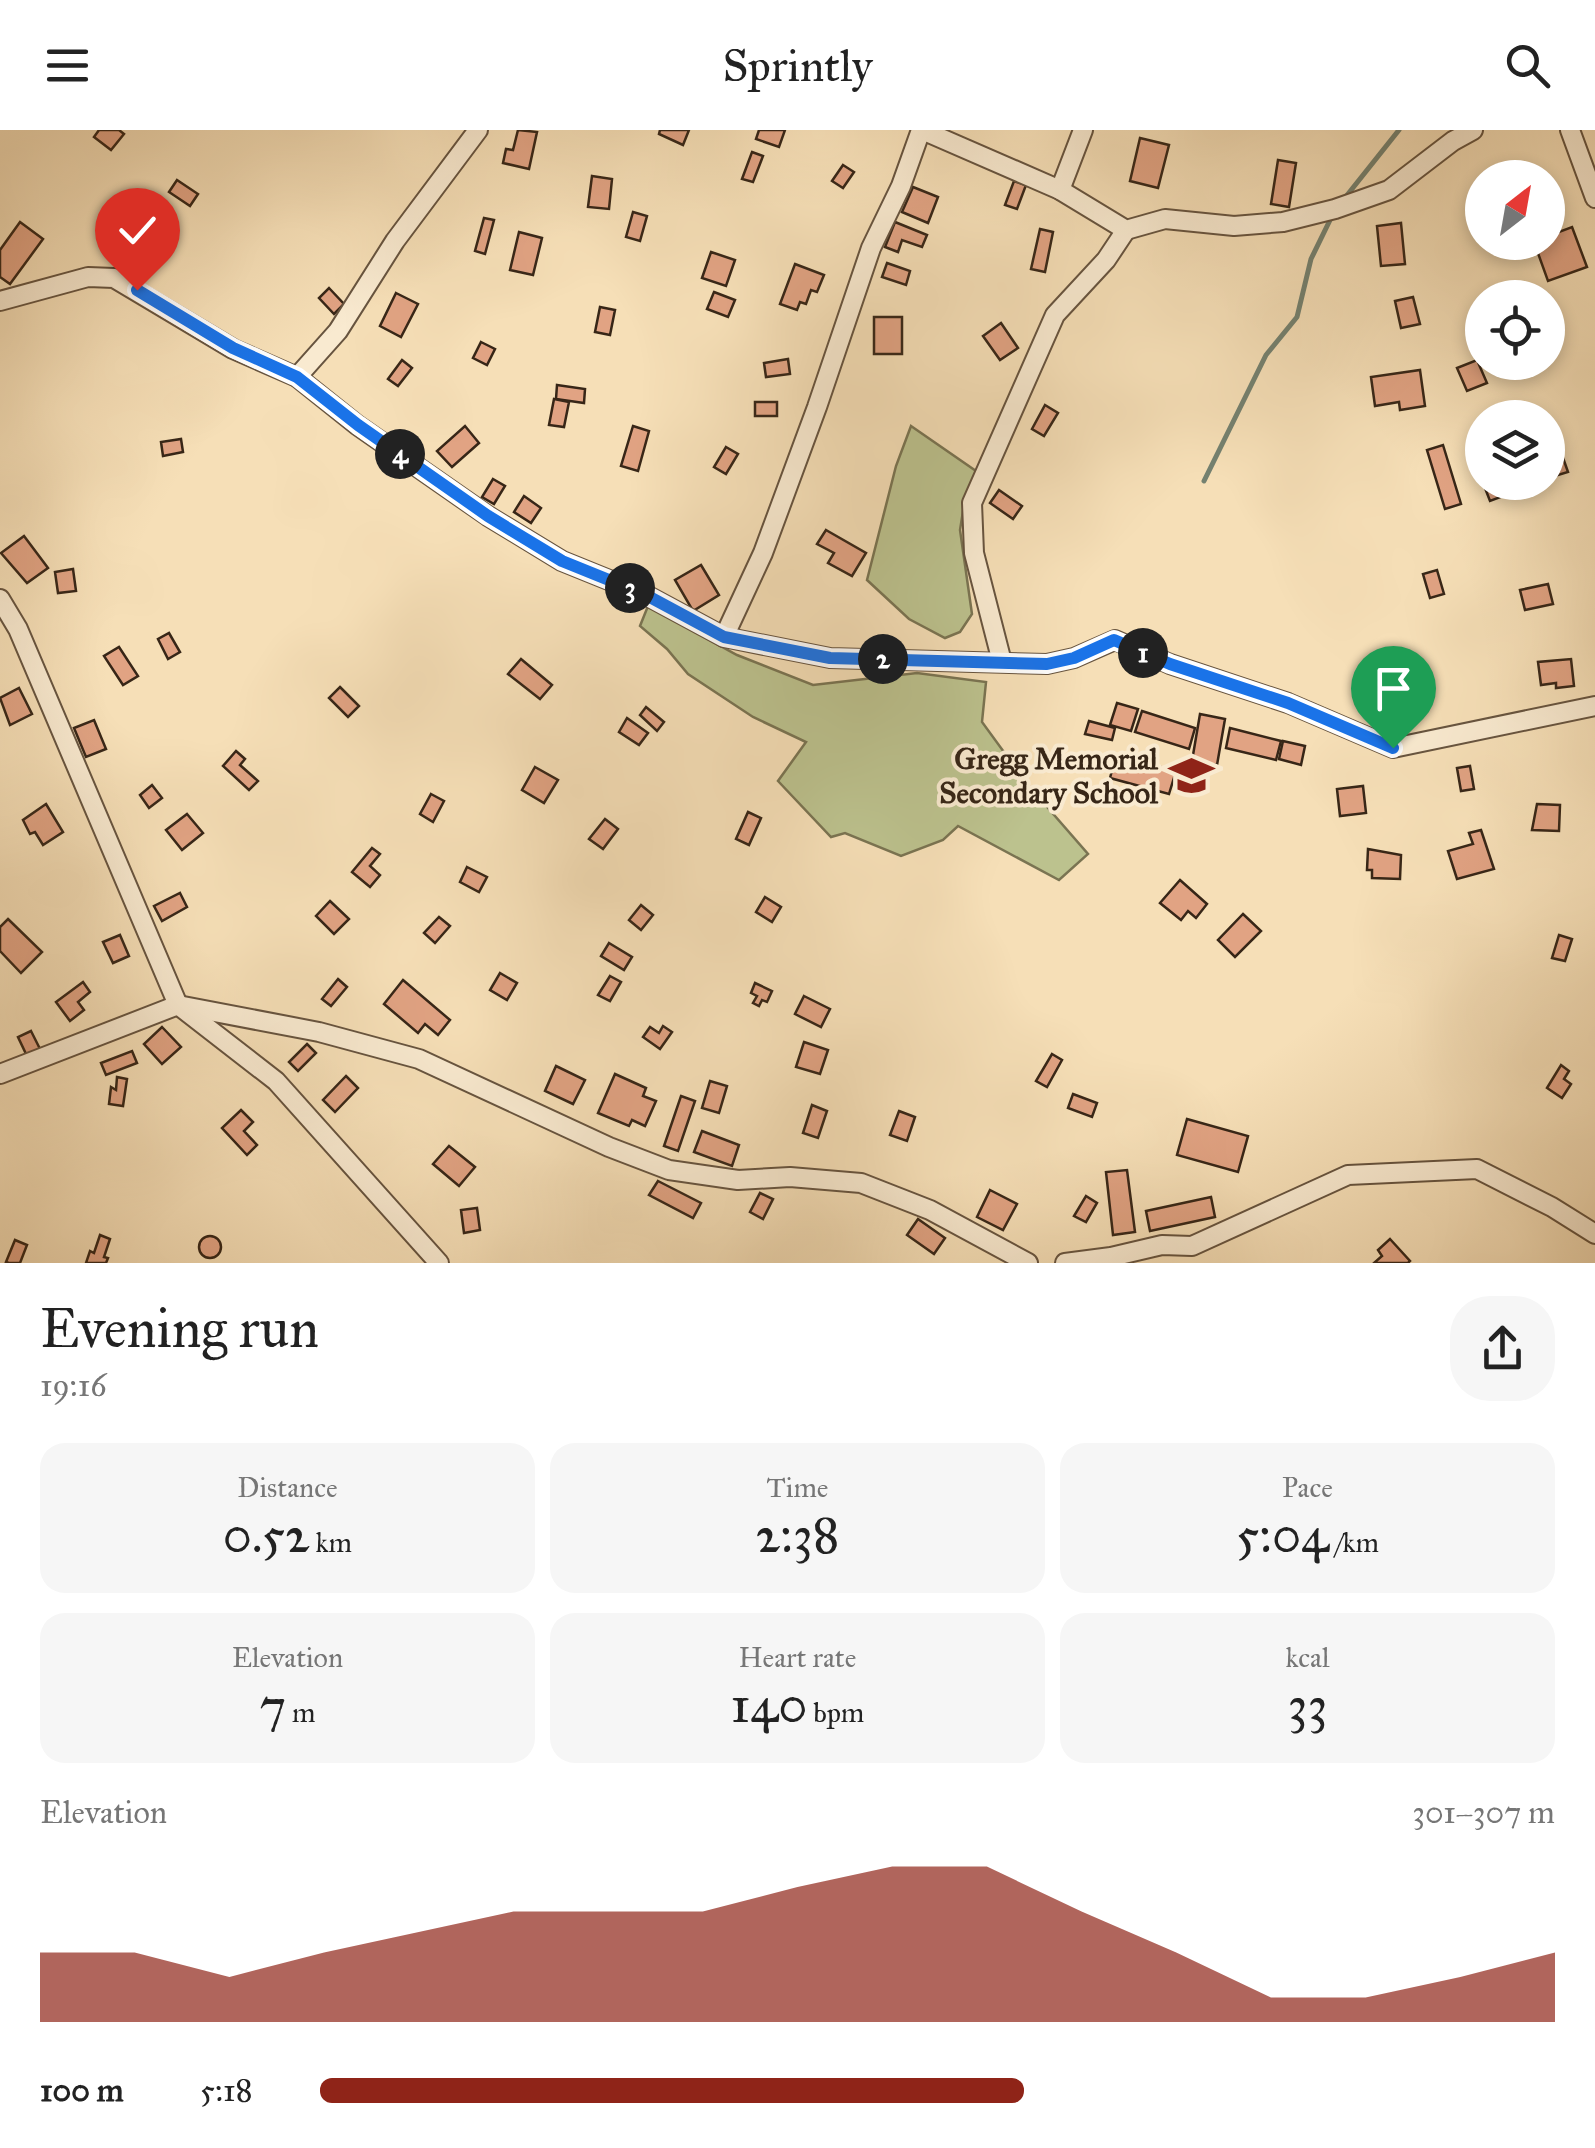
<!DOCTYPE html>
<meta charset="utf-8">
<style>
:root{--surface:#fff;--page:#f6f6f6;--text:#222;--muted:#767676;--accent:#8f2418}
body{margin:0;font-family:"IM FELL Great Primer",serif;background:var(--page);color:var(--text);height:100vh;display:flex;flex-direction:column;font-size:38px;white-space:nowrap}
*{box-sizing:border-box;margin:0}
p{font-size:32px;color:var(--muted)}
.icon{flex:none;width:55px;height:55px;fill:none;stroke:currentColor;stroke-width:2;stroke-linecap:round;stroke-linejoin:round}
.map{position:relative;height:1133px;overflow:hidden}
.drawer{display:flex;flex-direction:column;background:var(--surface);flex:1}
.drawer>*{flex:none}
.needle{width:65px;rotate:31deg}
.controls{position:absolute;left:1465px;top:30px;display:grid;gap:20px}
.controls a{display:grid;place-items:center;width:100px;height:100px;border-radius:50%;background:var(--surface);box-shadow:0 5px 15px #0003;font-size:50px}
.pin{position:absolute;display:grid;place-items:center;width:85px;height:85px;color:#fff;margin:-102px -42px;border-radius:50% 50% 50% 0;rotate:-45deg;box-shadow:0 0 10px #0007}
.pin .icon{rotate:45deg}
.km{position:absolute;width:50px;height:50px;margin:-25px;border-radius:50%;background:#222;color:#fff;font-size:28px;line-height:50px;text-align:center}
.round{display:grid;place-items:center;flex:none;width:105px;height:105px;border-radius:40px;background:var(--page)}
.overview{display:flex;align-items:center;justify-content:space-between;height:170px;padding:0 40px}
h1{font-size:55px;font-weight:600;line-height:75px}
.figures{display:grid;grid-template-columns:repeat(3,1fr);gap:15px;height:170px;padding:10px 40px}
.figures div{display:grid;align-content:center;border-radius:25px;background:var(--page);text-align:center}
.figures b{font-size:50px;font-weight:600}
.figures small{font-size:28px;font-weight:400}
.figures p{font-size:28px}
.chart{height:280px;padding:20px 40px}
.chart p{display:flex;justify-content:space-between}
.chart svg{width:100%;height:180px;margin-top:10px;fill:var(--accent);opacity:.7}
ul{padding:0 40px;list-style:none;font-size:32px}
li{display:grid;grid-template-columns:160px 120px 1fr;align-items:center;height:75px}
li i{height:25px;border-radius:12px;background:var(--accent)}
header{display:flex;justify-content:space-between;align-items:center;height:130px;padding:0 40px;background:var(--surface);font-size:45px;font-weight:600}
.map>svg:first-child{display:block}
.green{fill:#bcc28e;stroke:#7a7452;stroke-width:2.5}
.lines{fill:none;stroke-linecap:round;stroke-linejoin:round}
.stream{stroke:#748170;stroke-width:5}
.building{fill:#e1a383;stroke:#372617;stroke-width:2.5}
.minor-casing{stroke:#67543f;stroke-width:22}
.minor{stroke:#f9ead0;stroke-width:18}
.route-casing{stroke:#fff;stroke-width:20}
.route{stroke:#1a73e8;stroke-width:12}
.labels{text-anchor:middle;stroke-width:8;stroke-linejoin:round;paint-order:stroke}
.poi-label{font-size:30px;font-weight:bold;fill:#372617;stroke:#f9ead0;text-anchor:end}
</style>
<header><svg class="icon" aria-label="menu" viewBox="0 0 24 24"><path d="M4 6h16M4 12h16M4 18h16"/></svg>Sprintly<svg class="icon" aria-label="search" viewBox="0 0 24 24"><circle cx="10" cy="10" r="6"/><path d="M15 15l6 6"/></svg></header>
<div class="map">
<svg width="1595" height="1133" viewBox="0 0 1595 1133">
<rect width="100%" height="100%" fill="#f6dfb7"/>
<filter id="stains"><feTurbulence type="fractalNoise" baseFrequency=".002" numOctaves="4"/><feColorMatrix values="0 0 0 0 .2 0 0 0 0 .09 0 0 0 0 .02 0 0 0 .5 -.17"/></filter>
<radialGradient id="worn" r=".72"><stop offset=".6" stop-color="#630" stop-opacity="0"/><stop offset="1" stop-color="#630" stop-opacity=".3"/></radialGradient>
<g class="green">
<polygon points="911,296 976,341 964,375 960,400 972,484 960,502 945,508 909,489 867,450 896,336"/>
<polygon points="648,476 737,525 813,555 917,543 986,552 982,592 1028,655 1088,724 1059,750 958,696 943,710 901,726 845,703 831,707 778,651 806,612 753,587 688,544 667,519 640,496"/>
</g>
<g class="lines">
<g class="stream">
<polyline points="1344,69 1399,0"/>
<polyline points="1204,351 1266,225 1297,187 1311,129 1332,86"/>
</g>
</g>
<g class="building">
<polygon points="99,0 119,0 124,4 111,20 94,7"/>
<polygon points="518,0 537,2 529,39 503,33 506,19 513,20"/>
<polygon points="660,0 689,0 683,15 659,4"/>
<polygon points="759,0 785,0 779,17 756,9"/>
<polygon points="1140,8 1169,15 1158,58 1130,51"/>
<polygon points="752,22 763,26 753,52 742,49"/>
<polygon points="1278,30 1296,33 1289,77 1271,74"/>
<polygon points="843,35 854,42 843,58 832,51"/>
<polygon points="592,46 612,49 609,79 588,77"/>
<polygon points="177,50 198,64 190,76 169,62"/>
<polygon points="1014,51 1026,55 1017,79 1005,75"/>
<polygon points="913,57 938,67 928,93 902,82"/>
<polygon points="633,82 647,86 640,111 626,107"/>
<polygon points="484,88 494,90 485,124 475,121"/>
<polygon points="20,92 43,109 10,154 0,147 0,120"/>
<polygon points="895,92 927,105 922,117 902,110 898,122 885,117"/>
<polygon points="1401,93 1405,134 1381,136 1377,96"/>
<polygon points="1572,97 1587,137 1548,151 1534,112 1548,112 1548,106"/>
<polygon points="1040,99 1053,102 1045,142 1031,139"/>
<polygon points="519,102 542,108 533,145 510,140"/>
<polygon points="711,122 735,130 726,156 702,148"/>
<polygon points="887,133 910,141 906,155 882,147"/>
<polygon points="795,134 824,145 817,162 811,160 806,174 800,172 797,180 780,174"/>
<polygon points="329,158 344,174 334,184 319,168"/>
<polygon points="714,162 735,170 728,187 707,179"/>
<polygon points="396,163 418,174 401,207 380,196"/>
<polygon points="1413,167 1420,194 1401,198 1395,171"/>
<polygon points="600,177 615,180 610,205 595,202"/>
<rect x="874" y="187" width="28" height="37"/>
<polygon points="1001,193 1018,218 1000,230 983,206"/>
<polygon points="481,212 495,219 487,235 473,228"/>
<polygon points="788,229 790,244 766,247 764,233"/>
<polygon points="402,230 412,238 398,256 388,249"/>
<polygon points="1477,230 1487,253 1467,261 1457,238"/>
<polygon points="1420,240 1425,276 1400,280 1399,272 1375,276 1371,247"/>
<polygon points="557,255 585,259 584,273 556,269"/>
<polygon points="554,269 569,272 564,297 549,295"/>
<rect x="755" y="272" width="22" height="14"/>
<polygon points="1045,275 1058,283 1044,306 1032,299"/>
<polygon points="465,296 479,313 452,337 437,321"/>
<polygon points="633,296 649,301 638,341 621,336"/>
<polygon points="181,309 183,322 163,326 161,312"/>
<polygon points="1443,315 1461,374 1445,379 1427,320"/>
<polygon points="726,317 738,324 726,344 714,337"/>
<polygon points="1562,325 1568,342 1548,348 1548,329"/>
<polygon points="1482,344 1482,352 1520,352 1522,359 1490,371 1480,345"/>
<polygon points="493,349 505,356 494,374 482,367"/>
<polygon points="999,360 1022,376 1013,389 990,373"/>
<polygon points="524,366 541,378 531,393 514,382"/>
<polygon points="826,400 866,423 852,446 828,433 834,423 817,414"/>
<polygon points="24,406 48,438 27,453 1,423"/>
<polygon points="701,435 719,465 693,481 675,450"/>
<polygon points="73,439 76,461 58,463 55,442"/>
<polygon points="1437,440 1444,464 1430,468 1423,444"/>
<polygon points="1548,454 1553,474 1525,480 1520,460"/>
<polygon points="169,503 180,522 168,529 158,509"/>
<polygon points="119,517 138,546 123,555 104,526"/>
<polygon points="521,529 552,555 540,569 508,544"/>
<polygon points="1571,529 1574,556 1556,558 1556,553 1541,555 1538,532"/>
<polygon points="340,557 359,576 348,587 329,568"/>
<polygon points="19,558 32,584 10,595 0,568"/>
<polygon points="1117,573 1138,579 1131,601 1110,595"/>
<polygon points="646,577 664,592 657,601 640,585"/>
<polygon points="1142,581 1195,598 1189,619 1135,602"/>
<polygon points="1200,584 1225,589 1217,635 1192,631"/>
<polygon points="627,588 648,603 639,615 619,602"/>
<polygon points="94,590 106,619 86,627 74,598"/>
<polygon points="1089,591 1115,598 1112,610 1085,604"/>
<polygon points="1230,598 1281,611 1276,630 1226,618"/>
<polygon points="1283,611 1305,616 1301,635 1279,629"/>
<polygon points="236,621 245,629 240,635 258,651 249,660 223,636"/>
<polygon points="1116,625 1176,641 1169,664 1110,648"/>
<polygon points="1470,636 1474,659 1461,661 1457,638"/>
<polygon points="535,637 558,650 544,673 522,660"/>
<polygon points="152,655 162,668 149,678 140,665"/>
<polygon points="1363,656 1366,683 1340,686 1337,659"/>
<polygon points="431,664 444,671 433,692 420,684"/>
<polygon points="46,674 63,702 43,715 35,702 30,704 23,690"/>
<polygon points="1537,674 1560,675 1559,701 1532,700"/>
<polygon points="748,682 761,688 749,715 736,709"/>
<polygon points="187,684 203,703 182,720 166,700"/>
<polygon points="605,689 618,699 603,719 589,709"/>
<polygon points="1481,700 1494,739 1457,749 1448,721 1473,714 1469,703"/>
<polygon points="372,718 380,724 370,736 380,745 370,757 352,742"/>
<polygon points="1368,719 1401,725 1400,749 1372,748 1372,740 1367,740"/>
<polygon points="467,737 487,747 479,762 460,752"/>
<polygon points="1180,750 1207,774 1196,788 1188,781 1181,790 1160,773"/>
<polygon points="180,763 187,777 162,791 154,776"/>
<polygon points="765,767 781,777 772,792 756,782"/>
<polygon points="330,771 349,789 334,804 316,786"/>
<polygon points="641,775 653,785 641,800 629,790"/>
<polygon points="1243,784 1261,801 1235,827 1218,810"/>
<polygon points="439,787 450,796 435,813 424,803"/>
<polygon points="8,789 42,822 21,843 0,821 0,797"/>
<polygon points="120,805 129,826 113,833 103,812"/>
<polygon points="1559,805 1572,809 1565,831 1552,828"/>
<polygon points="609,813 632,827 624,840 601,826"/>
<polygon points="500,843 517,853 507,870 490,860"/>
<polygon points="610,846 621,852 610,871 598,865"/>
<polygon points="338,849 347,857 331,876 322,869"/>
<polygon points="403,850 450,890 438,905 425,894 418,903 384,874"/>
<polygon points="83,852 90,862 78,872 84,880 70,891 56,872"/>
<polygon points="755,853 772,861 767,872 762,870 759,876 753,873 757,866 751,863"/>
<polygon points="804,866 830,879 821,897 795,884"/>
<polygon points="663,896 672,902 660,919 643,907 650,897 659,903"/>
<polygon points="162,897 181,917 162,934 144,914"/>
<polygon points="31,901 40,919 27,926 18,907"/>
<polygon points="804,912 828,920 820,944 796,937"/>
<polygon points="307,914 316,923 298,941 289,932"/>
<polygon points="132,921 137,933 106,945 101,933"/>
<polygon points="1052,924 1062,930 1047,957 1036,951"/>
<polygon points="1561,935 1569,941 1564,949 1571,954 1562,968 1547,958"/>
<polygon points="556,936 585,950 573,974 545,961"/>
<polygon points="615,944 646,958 643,966 656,971 645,996 632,990 629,996 598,983"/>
<polygon points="346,946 358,958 335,982 323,970"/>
<polygon points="117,947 127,949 123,976 109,974 111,957 116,960"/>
<polygon points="710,951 727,956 719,983 702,978"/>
<polygon points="1073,964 1097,973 1092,987 1068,978"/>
<polygon points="681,966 695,971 678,1021 664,1016"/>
<polygon points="812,975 827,981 818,1008 803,1003"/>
<polygon points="241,980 253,992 244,1001 257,1015 247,1025 222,998"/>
<polygon points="899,981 915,987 907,1011 890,1005"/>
<polygon points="1187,989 1248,1006 1238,1042 1177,1025"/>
<polygon points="702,1001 739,1015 732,1036 694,1022"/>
<polygon points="449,1016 475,1037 459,1056 433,1034"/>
<polygon points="1127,1040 1135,1102 1113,1105 1106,1042"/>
<polygon points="658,1051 701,1073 693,1088 649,1065"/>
<polygon points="990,1060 1017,1074 1003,1100 977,1087"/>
<polygon points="760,1063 773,1069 763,1089 750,1082"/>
<polygon points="1086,1066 1097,1073 1086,1092 1074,1086"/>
<polygon points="1211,1067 1215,1087 1150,1101 1146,1081"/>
<polygon points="477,1078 480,1100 464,1103 461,1080"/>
<polygon points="918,1089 945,1108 934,1124 907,1105"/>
<polygon points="100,1105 110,1109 104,1127 108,1128 106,1133 86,1133 90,1121 94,1123"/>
<circle cx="210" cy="1117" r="11"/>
<polygon points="1390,1109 1410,1131 1408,1133 1374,1133 1382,1126 1378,1120"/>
<polygon points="15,1110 27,1115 20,1133 9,1133 6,1132"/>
</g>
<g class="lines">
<defs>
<g id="minor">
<polyline points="922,0 1060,60 1126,100 1165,89 1234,96 1283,92 1335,79 1389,60 1453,11 1473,0"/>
<polyline points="1570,0 1595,68"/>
<polyline points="1060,60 1083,0"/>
<polyline points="0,171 88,147 114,148 233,219 297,247 357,295 488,386 562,431 646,465 724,507 830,528 1047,534 1074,528 1115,510 1170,534 1288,573 1393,618 1595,576"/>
<polyline points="297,247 338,201 395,111 478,0"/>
<polyline points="0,469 18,499 178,875 276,951 439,1133"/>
<polyline points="724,507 763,423 817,277 871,118 901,56 921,0"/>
<polyline points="1002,532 974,423 972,373 1055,185 1106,130 1126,100"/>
<polyline points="0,944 178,875 319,902 419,929 609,1017 669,1040 738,1050 790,1047 861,1053 930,1080 1028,1133"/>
<polyline points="1065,1133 1111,1127 1162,1115 1192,1116 1348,1045 1477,1039 1552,1077 1595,1104"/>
</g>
</defs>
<use href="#minor" class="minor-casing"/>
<use href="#minor" class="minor"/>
</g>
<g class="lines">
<defs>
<polyline id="route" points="137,160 233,218 297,247 358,295 488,386 562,431 646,465 724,507 830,528 1047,534 1074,528 1114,510 1170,534 1288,573 1393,618"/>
</defs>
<use href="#route" class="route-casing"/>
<use href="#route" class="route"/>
</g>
<defs>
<symbol id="school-bare" viewBox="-9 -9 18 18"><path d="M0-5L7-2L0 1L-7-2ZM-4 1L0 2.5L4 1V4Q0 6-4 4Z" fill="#8f2418" stroke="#f9ead0" stroke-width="2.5" paint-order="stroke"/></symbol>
</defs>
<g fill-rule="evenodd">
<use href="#school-bare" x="1160" y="614" width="63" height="63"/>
</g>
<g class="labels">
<g class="poi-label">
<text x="1158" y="639">Gregg Memorial<tspan x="1158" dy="34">Secondary School</tspan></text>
</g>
</g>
<rect width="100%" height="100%" filter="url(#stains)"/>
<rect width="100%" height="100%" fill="url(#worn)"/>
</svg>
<div class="controls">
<a><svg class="needle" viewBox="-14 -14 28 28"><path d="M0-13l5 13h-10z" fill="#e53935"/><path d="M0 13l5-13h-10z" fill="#767676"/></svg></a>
<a><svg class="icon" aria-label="locate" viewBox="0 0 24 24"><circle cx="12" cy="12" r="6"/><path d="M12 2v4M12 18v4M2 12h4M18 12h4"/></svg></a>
<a><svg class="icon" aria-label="layers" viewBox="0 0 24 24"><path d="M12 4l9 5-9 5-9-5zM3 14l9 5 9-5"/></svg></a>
</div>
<div class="pin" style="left:1393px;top:618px;background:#1e9e55"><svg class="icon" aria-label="arrive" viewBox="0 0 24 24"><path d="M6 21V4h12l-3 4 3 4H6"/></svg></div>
<div class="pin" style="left:137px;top:160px;background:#d93025"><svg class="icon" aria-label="check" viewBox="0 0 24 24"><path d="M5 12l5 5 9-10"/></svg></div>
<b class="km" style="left:1143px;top:523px">1</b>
<b class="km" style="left:883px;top:529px">2</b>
<b class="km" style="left:630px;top:458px">3</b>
<b class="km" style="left:400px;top:324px">4</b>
</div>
<section class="drawer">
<div class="overview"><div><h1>Evening run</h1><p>19:16</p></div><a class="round"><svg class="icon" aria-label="share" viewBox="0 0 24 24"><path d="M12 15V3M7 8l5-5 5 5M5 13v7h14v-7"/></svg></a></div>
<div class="figures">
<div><p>Distance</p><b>0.52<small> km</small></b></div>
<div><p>Time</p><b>2:38</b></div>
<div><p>Pace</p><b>5:04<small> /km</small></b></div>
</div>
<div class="figures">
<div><p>Elevation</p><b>7<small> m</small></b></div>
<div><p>Heart rate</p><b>140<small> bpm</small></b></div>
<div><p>kcal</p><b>33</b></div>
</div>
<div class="chart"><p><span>Elevation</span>301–307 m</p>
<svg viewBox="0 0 160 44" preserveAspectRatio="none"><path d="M0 44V27L10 27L20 33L30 27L40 22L50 17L60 17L70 17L80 11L90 6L100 6L110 17L120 27L130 38L140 38L150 33L160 27V44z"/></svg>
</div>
<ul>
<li><b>100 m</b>5:18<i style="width:57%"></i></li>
</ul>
</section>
